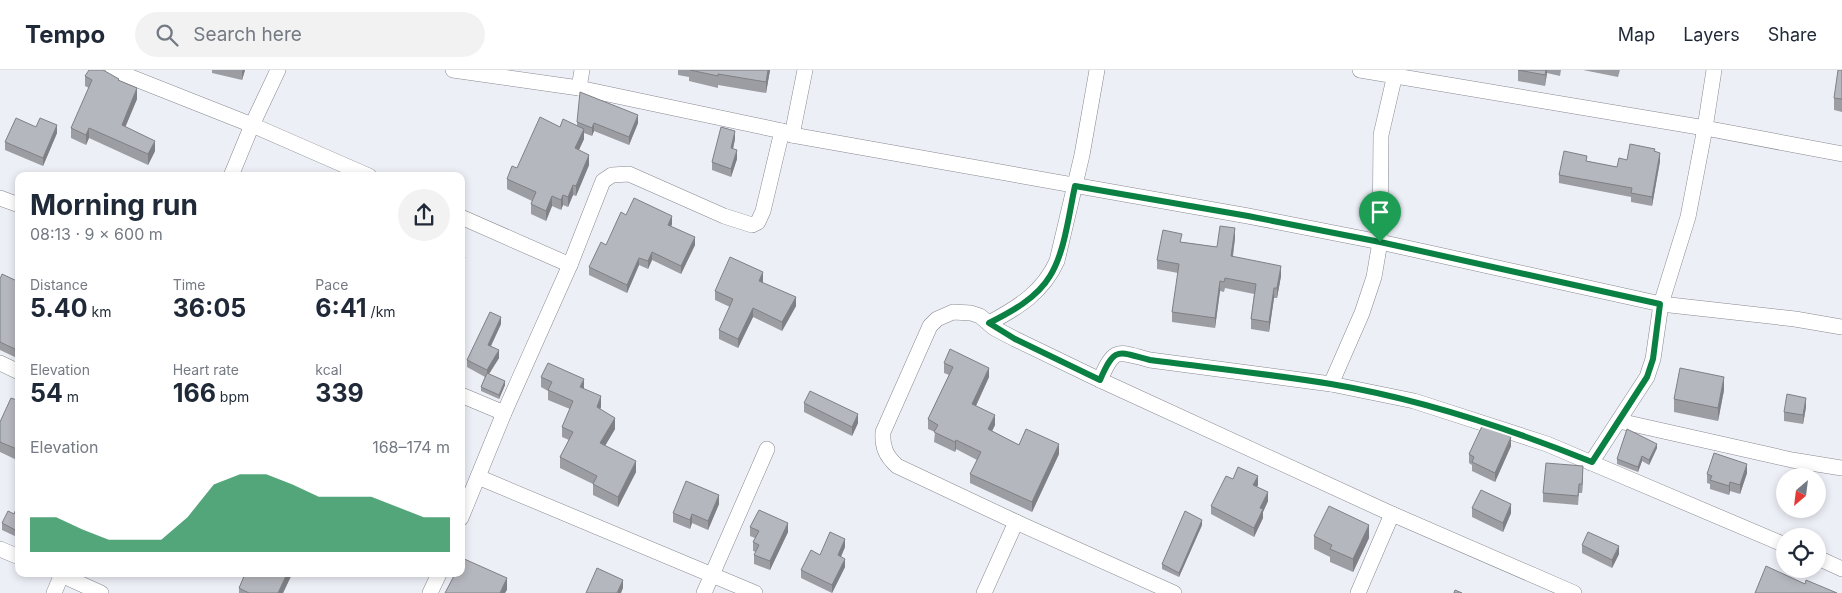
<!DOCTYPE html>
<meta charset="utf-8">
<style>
:root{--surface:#fff;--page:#f2f2f3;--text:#1f2937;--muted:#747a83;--line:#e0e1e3;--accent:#0b8043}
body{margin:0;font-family:Inter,sans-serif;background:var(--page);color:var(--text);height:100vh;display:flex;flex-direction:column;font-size:19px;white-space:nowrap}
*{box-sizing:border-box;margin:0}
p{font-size:16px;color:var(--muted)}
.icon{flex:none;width:28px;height:28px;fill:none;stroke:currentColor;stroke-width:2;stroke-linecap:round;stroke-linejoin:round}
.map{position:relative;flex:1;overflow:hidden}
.panel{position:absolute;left:15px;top:102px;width:450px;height:405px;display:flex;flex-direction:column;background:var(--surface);border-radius:10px;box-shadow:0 2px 8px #0003}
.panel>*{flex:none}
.needle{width:32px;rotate:208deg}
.buttons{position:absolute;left:1776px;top:398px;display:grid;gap:10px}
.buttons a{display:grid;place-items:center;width:50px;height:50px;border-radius:50%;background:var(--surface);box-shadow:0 2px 8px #0003;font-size:25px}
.pin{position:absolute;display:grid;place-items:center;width:42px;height:42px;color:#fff;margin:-51px -21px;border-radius:50% 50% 50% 0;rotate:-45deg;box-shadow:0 0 5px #0007}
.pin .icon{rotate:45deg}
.round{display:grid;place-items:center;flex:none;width:52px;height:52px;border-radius:26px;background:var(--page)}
.headline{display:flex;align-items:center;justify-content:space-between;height:85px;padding:0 15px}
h1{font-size:28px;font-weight:700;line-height:38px}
.figures{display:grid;grid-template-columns:repeat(3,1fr);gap:8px;height:85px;padding:5px 15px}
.figures div{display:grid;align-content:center}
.figures b{font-size:25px;font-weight:700}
.figures small{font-size:14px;font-weight:400}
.figures p{font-size:14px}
.chart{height:140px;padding:10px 15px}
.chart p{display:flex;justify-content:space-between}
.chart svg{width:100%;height:90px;margin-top:5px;fill:var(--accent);opacity:.7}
header{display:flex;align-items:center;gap:30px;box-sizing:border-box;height:70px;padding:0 25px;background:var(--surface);border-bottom:1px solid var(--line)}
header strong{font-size:24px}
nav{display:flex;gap:28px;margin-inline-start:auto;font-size:18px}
.search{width:350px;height:45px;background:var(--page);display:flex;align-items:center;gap:12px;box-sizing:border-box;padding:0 18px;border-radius:28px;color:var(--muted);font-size:19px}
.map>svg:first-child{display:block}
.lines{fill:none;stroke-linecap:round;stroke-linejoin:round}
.street-casing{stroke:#878990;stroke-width:16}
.street{stroke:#fff;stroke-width:15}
.wall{fill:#9c9da3}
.shaded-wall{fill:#7f8085}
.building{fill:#b5b7be;stroke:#7f8085}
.route-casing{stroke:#fff;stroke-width:10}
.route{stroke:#0b8043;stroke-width:6}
</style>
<header>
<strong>Tempo</strong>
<div class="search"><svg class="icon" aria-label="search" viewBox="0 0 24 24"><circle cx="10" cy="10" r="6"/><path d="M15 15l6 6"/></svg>Search here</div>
<nav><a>Map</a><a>Layers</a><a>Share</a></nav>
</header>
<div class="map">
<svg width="1842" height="523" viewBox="0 0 1842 523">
<rect width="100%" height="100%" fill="#edeff7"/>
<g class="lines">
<defs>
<g id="street">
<polyline points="113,0 252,55 369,106"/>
<polyline points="453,0 579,18 782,61 792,65 1248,146 1380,172 1661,234 1795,249 1842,257"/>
<polyline points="1360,0 1705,58 1714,0"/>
<polyline points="579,18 582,0"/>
<polyline points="792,65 805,0"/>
<polyline points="231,106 252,55 278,0"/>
<polyline points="0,128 19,135"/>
<polyline points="461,147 570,195"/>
<path d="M989,253C1019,237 1043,222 1057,191L1082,85L1097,0"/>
<polyline points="0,293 19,302"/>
<path d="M1100,310C1115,275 1118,282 1150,290L1331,314L1414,331L1547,374L1785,475"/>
<polyline points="1331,314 1362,243 1374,207 1380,172 1381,65 1396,0"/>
<polyline points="461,325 504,343"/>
<polyline points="1619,351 1792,390 1842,398"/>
<polyline points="1591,393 1647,307 1653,289 1661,234 1688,147 1705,58 1842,84"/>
<polyline points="478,407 755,523"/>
<polyline points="461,448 504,343 570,195 603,111 612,105 629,104 724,146 752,155 758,152 763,141 782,61"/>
<polyline points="0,479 19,487"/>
<polyline points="1818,488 1842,499"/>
<polyline points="59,504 101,523"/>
<polyline points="54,523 62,504"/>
<polyline points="430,523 439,504"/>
<polyline points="704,523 767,379"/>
<polyline points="984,523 1016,452"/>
<path d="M1174,523L1016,452L897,396C886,386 882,377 883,362L930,256L937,249L953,242L971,243L980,246L994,258L1015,269L1100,310L1392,444L1574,523"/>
<polyline points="1358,523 1392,444"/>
</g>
</defs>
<use href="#street" class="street-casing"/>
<use href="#street" class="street"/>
</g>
<g class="wall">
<polygon points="212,0 245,0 242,10 212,3"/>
<polygon points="678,0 770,0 766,23 718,15 718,18 689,11 689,7 678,5"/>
<polygon points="1518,0 1561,0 1560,6 1547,3 1545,16 1518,11"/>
<polygon points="1583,0 1620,0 1618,7"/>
<polygon points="1842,0 1842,42 1834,40 1834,28"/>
<polygon points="85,6 119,11 137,29 125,57 155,81 148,95 89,68 86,75 71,68 71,58 89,18 85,16"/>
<polygon points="577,52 638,53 629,75 594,61 592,66 584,63 584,69 579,80 589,95 576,126 573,125 568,137 563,135 561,140 552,136 546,151 531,144 531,134 532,131 507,119 507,109 560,57 577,56"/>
<polygon points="36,57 57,63 43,96 5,80 5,72"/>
<polygon points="735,69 733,79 737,89 731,107 712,100 712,92"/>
<polygon points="1655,82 1660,91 1652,136 1631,132 1631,127 1559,113 1559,105 1587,91 1617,97 1627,90"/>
<polygon points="626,145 672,154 671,156 695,175 681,204 652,190 648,199 639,195 627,223 589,205 589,197 606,175"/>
<polygon points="1235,168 1233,187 1281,206 1277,228 1274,228 1269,262 1251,259 1251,249 1254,224 1225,218 1224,222 1220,221 1215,258 1172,252 1172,242 1178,203 1157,199 1157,190 1182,172 1217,177"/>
<polygon points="0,209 19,212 19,289 0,280"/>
<polygon points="763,211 763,213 796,236 782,261 753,247 738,278 719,269 719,260 730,237 715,230 715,221"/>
<polygon points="501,254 491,276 499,288 489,304 505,315 499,329 481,321 481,317 485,307 467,297 467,290"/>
<polygon points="944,293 989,307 976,336 995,355 992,361 1019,375 1059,384 1032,442 970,413 970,404 977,390 956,379 955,382 934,372 935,362 928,359 928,349 949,305 944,303"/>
<polygon points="541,307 584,319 601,337 600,339 615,359 605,376 636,402 618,437 593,425 593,414 560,398 560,387 569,370 562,367 562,357 570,339 548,330 548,321 541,317"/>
<polygon points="1724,320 1718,351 1674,342 1674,329"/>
<polygon points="19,331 19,391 0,382 0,352"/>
<polygon points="804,333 858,353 852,366 804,342"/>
<polygon points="1806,337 1803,354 1784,351 1784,342"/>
<polygon points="1511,376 1495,412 1472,401 1472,395 1469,393 1469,384"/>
<polygon points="1657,378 1649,395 1642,391 1638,402 1617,394 1617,389"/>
<polygon points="1747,403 1740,424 1730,421 1729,425 1710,419 1710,414 1707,413 1707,404"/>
<polygon points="1583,405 1582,423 1579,423 1578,435 1543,432 1543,423"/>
<polygon points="1233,409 1258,415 1257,417 1268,431 1263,442 1263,448 1254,467 1211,444 1211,436"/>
<polygon points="19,432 19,468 2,460 2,453 14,444"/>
<polygon points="719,434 708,460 692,453 690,459 673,452 673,443"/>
<polygon points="1472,438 1511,443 1503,462 1472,447"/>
<polygon points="1202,455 1179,507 1162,499 1162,494"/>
<polygon points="750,457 788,462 770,500 754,494 754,485 756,482 753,481 753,472 755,468 750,466"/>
<polygon points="1314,466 1369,468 1353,502 1330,492 1330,487 1314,479"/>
<polygon points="1582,475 1619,484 1612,498 1582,483"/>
<polygon points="845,477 841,487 845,497 832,523 801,508 801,500 820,485"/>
<polygon points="245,504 292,504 283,523 239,523 239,518"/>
</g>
<g class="shaded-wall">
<polygon points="243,0 245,0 242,10 242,1"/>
<polygon points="768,0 770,0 766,23 766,12"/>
<polygon points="1546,0 1547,0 1547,3 1545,16"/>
<polygon points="137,18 137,29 122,65 122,55"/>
<polygon points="638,45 638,53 629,75 629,67"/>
<polygon points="594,53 594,61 592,66 592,58"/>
<polygon points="57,55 57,63 43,96 43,88"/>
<polygon points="89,58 89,68 86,75 86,65"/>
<polygon points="584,59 584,69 575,88 575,78"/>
<polygon points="735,61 735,69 731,87 731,78"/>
<polygon points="155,71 155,81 148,95 148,84"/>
<polygon points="737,80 737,89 731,107 731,99"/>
<polygon points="1660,83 1660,91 1652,136 1652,127"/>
<polygon points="589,85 589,95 576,126 576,116"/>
<polygon points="573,115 573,125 568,137 568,127"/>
<polygon points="563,125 563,135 561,140 561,130"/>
<polygon points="552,126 552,136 546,151 546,141"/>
<polygon points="672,146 672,154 668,163 668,155"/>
<polygon points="1235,158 1235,168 1231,196 1231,186"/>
<polygon points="695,167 695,175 681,204 681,196"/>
<polygon points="652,182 652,190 648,199 648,191"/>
<polygon points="465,187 465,196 461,204 461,195"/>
<polygon points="639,188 639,195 627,223 627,215"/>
<polygon points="1281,196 1281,206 1277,228 1277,218"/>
<polygon points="763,202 763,211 759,220 759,211"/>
<polygon points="1220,211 1220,221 1215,258 1215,248"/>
<polygon points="1274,218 1274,228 1269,262 1269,252"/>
<polygon points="796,227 796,236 782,261 782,252"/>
<polygon points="753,238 753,247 738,278 738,269"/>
<polygon points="501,247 501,254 488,282 488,275"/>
<polygon points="499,280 499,288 487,307 487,300"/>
<polygon points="989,298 989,307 972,344 972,334"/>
<polygon points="1724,307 1724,320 1718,351 1718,338"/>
<polygon points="584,309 584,319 580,317"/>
<polygon points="505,311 505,315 499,329 499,325"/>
<polygon points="601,326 601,337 597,347 597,337"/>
<polygon points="1806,328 1806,337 1803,354 1803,345"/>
<polygon points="858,344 858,353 852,366 852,357"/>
<polygon points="995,345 995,355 988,369 988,359"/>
<polygon points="615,348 615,359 600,384 600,373"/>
<polygon points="1511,367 1511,376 1495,412 1495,403"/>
<polygon points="956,370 956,379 955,382 955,372"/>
<polygon points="1059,374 1059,384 1032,442 1032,432"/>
<polygon points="1657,374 1657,378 1649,395 1649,390"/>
<polygon points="1642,386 1642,391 1638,402 1638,397"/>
<polygon points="636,391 636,402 618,437 618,427"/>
<polygon points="1747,394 1747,403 1740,424 1740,415"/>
<polygon points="1583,396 1583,405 1582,423 1582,414"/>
<polygon points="1258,406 1258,415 1253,424 1253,415"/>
<polygon points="1730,412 1730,421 1729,425 1729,416"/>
<polygon points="1268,422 1268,431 1263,442 1263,448 1254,467 1254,458 1260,438"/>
<polygon points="719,425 719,434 708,460 708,451"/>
<polygon points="1511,434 1511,443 1503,462 1503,453"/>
<polygon points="692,444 692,453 690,459 690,450"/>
<polygon points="1202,450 1202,455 1179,507 1179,503"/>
<polygon points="788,453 788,462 770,500 770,491"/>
<polygon points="1369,455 1369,468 1353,502 1353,489"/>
<polygon points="845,469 845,477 838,493 838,485"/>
<polygon points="1619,476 1619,484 1612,498 1612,490"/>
<polygon points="845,489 845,497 832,523 832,515"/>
<polygon points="287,504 292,504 283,523 278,523"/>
<polygon points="507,508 507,520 505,523 500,523"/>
<polygon points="623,510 623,518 621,523 617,523"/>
</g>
<g class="building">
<polygon points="89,0 103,0 119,9 118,10 137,18 122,55 155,71 148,84 89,58 86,65 71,58 92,10 85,6"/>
<polygon points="690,0 768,0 766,12 718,4 718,6"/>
<polygon points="1518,0 1546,0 1545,5"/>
<polygon points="1838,0 1842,0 1842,29 1834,28"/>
<polygon points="580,22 638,45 629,67 594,53 592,58 577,52"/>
<polygon points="540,47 560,57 563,49 584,59 575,78 589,85 576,116 573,115 568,127 563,125 561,130 552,126 546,141 531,134 536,122 507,109 512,96 517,98"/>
<polygon points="16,48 36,57 40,48 57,55 43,88 5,72"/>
<polygon points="721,57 735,61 731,78 737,80 731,99 712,92"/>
<polygon points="1630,74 1655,79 1654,81 1660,83 1652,127 1631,123 1632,118 1559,105 1564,81 1587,86 1586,91 1617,97 1619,88 1627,90"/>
<polygon points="634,128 672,146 668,155 695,167 681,196 652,182 648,191 639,188 627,215 589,197 601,172 606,175 621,142 626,145"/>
<polygon points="1220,156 1235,158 1231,186 1281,196 1277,218 1274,218 1269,252 1251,249 1256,214 1225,208 1224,212 1220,211 1215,248 1172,242 1179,194 1157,190 1163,160 1182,164 1180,172 1217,177"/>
<polygon points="461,185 465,187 461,195"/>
<polygon points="730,187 763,202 759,211 796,227 782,252 753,238 738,269 719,260 733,229 715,221"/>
<polygon points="2,204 19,212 19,281 0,272 0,209"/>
<polygon points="490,242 501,247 488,275 499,280 487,300 467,290"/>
<polygon points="950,279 989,298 972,334 995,345 988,359 1019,375 1026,359 1059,374 1032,432 970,404 981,382 956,370 955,372 934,362 938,355 928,349 953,297 944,293"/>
<polygon points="548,293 584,309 580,317 601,326 597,337 615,348 600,373 636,391 618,427 593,414 597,406 560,387 573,362 562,357 573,331 548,320 552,312 541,307"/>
<polygon points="1680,298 1724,307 1718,338 1674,329"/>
<polygon points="487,303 505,311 499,325 481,317"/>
<polygon points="810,321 858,344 852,357 804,333"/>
<polygon points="1787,324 1806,328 1803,345 1784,342"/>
<polygon points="11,328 19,331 19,380 0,372 0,352"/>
<polygon points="1483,354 1511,367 1495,403 1472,392 1474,387 1469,384"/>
<polygon points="1627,359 1657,374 1649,390 1642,386 1638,397 1617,389"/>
<polygon points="1714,383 1747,394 1740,415 1730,412 1729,416 1710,410 1712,406 1707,404"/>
<polygon points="1546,393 1583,396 1582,414 1579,414 1578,426 1543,423"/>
<polygon points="1238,397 1258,406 1253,415 1268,422 1260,438 1263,439 1254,458 1211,436 1226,406 1233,409"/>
<polygon points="686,411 719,425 708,451 692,444 690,450 673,443"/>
<polygon points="1481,420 1511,434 1503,453 1472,438"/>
<polygon points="19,432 19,462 2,453 8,441 14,444"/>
<polygon points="1329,436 1369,455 1353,489 1330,479 1332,475 1314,466"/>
<polygon points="759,440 788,453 770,491 754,485 759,475 753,472 759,461 750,457"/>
<polygon points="1185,441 1202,450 1179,503 1162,494"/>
<polygon points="830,462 845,469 838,485 845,489 832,515 801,500 811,480 820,485"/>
<polygon points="1588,462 1619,476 1612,490 1582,475"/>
<polygon points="462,488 507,508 500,523 445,523 455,504 461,504 461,489"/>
<polygon points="1766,496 1805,514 1806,510 1837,523 1755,523"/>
<polygon points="597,498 623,510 617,523 586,523"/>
<polygon points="245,504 287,504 278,523 249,523 239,518"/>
<polygon points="1455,520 1462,523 1454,523"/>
</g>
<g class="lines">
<defs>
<path id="route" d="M1075,116L1248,146L1380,172L1660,234L1653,289L1647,307L1592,392C1508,358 1420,329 1331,314C1271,304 1210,298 1150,290C1118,282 1115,275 1100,310L1015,269L989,253C1011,242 1037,228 1050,206C1065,182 1069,143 1075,116Z"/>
</defs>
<use href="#route" class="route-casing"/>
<use href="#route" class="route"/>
</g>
</svg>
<div class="buttons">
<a><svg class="needle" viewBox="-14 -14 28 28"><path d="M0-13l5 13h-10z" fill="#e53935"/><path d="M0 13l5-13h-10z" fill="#747a83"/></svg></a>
<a><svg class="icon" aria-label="locate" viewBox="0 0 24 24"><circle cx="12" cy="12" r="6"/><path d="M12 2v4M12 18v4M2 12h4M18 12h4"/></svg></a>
</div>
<div class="pin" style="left:1380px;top:172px;background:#1e9e55"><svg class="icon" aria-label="arrive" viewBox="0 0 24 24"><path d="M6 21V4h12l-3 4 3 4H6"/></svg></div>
<section class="panel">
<div class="headline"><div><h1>Morning run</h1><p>08:13 · 9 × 600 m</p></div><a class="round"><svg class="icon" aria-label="share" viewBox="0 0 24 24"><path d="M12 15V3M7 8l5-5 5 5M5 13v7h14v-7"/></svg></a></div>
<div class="figures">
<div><p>Distance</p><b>5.40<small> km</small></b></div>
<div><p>Time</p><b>36:05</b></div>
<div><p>Pace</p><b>6:41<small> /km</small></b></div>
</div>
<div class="figures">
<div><p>Elevation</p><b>54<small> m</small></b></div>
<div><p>Heart rate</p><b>166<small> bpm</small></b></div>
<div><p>kcal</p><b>339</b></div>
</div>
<div class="chart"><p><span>Elevation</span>168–174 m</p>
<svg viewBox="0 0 160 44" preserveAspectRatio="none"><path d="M0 44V27L10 27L20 33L30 38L40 38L50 38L60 27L70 11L80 6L90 6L100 11L110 17L120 17L130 17L140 22L150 27L160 27V44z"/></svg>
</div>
</section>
</div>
